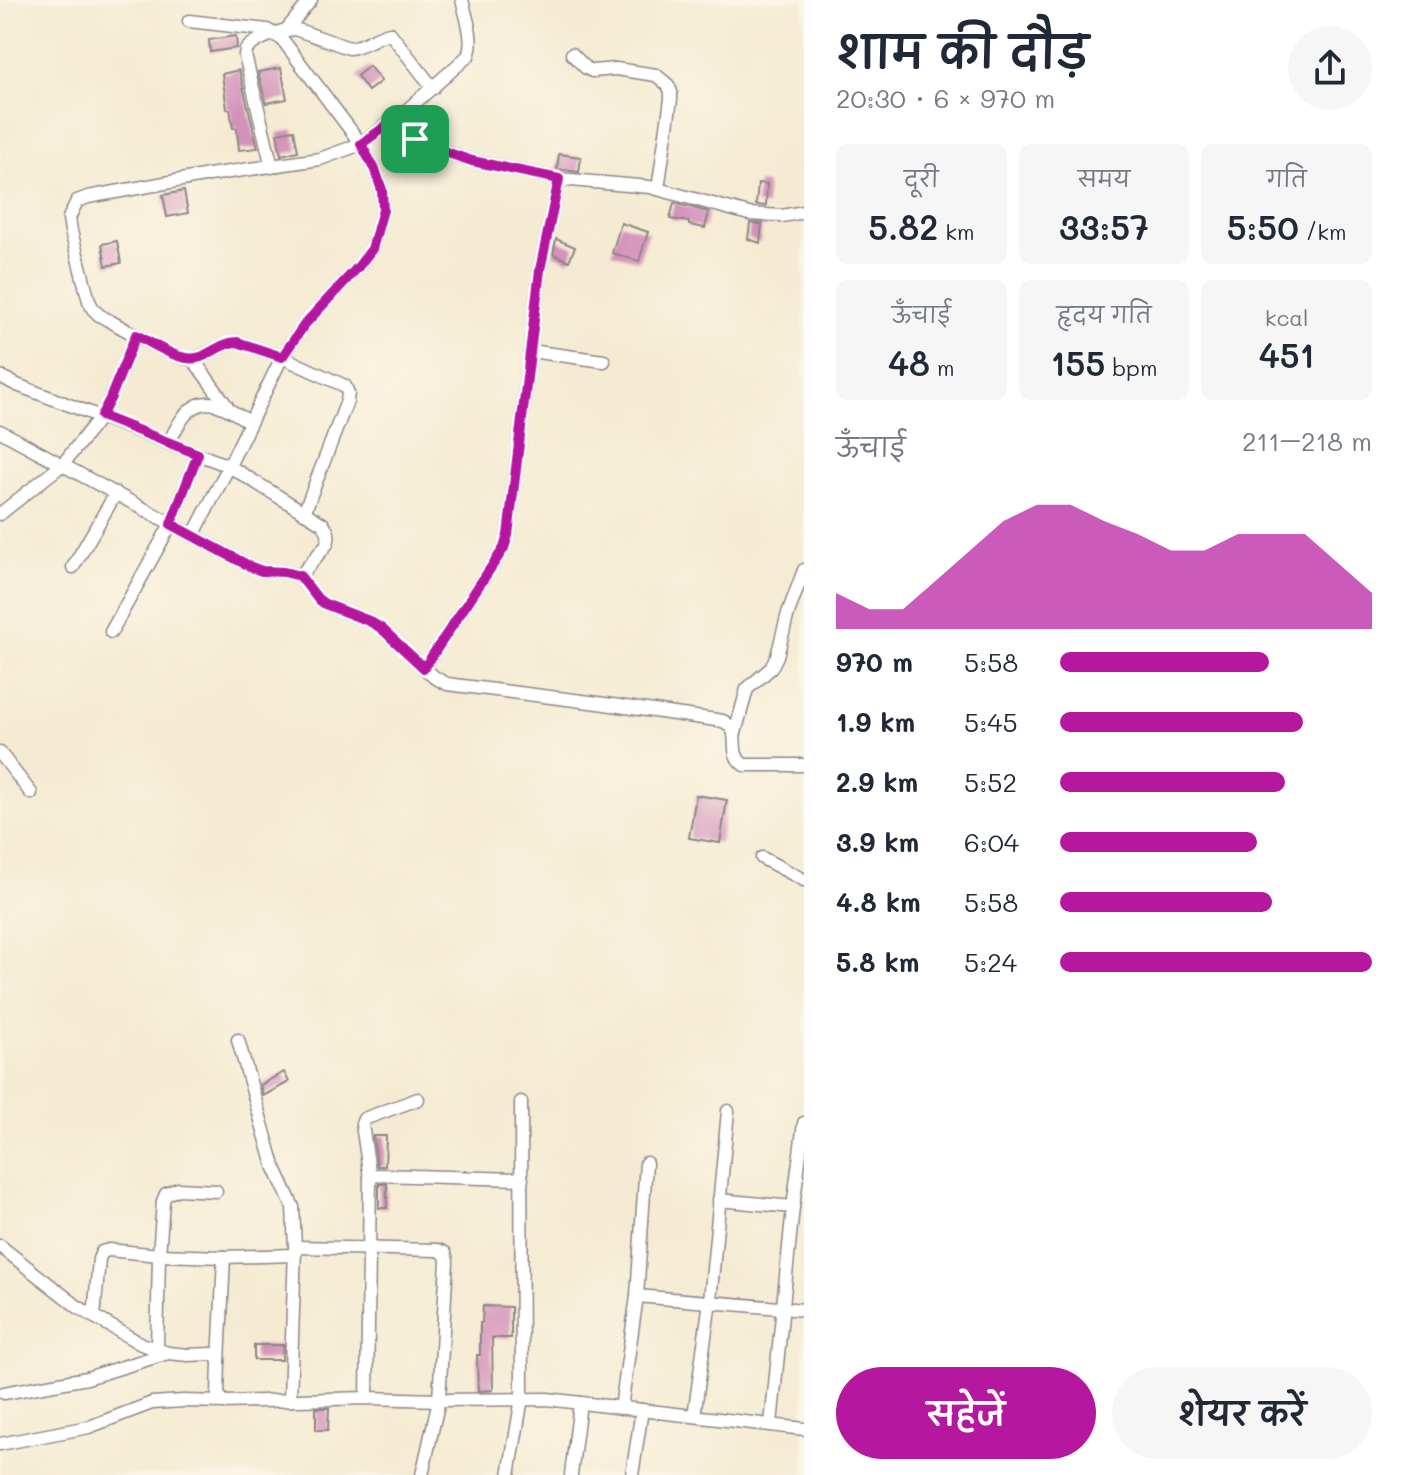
<!DOCTYPE html>
<html lang="hi">
<meta charset="utf-8">
<style>
:root{--surface:#fff;--page:#f6f6f7;--text:#1f2937;--muted:#747a83;--accent:#b5179e}
body{margin:0;font-family:Mali,"Playpen Sans Deva",sans-serif;background:var(--page);color:var(--text);height:100vh;display:flex;flex-direction:column;font-size:30px;white-space:nowrap}
*{box-sizing:border-box;margin:0}
p{font-size:26px;color:var(--muted)}
.icon{flex:none;width:44px;height:44px;fill:none;stroke:currentColor;stroke-width:2;stroke-linecap:round;stroke-linejoin:round}
.map{position:relative;flex:1;overflow:hidden}
.sheet{display:flex;flex-direction:column;background:var(--surface);width:600px}
.sheet>*{flex:none}
.pin{position:absolute;display:grid;place-items:center;width:68px;height:68px;color:#fff;margin:-34px;border-radius:16px;box-shadow:0 4px 12px #0006}
.round{display:grid;place-items:center;flex:none;width:84px;height:84px;border-radius:42px;background:var(--page)}
.head{display:flex;align-items:center;justify-content:space-between;height:136px;padding:0 32px}
h1{font-size:44px;font-weight:600;line-height:60px}
.metrics{display:grid;grid-template-columns:repeat(3,1fr);gap:12px;height:136px;padding:8px 32px}
.metrics div{display:grid;align-content:center;border-radius:12px;background:var(--page);text-align:center}
.metrics b{font-size:34px;font-weight:600}
.metrics small{font-size:22px;font-weight:400}
.metrics p{font-size:22px}
.chart{height:224px;padding:16px 32px}
.chart p{display:flex;justify-content:space-between}
.chart svg{width:100%;height:144px;margin-top:8px;fill:var(--accent);opacity:.7}
.action{display:flex;gap:16px;margin-top:auto;padding:16px 32px}
.action a{flex:1;height:92px;border-radius:48px;background:var(--accent);color:#fff;font-size:32px;font-weight:600;line-height:92px;text-align:center}
.action a+a{background:var(--page);color:var(--text)}
ul{padding:0 32px;list-style:none;font-size:26px}
li{display:grid;grid-template-columns:128px 96px 1fr;align-items:center;height:60px}
li i{height:20px;border-radius:10px;background:var(--accent)}
main{display:flex;flex:1;min-height:0}
.map>svg:first-child{display:block}
.building{fill:#d392ba}
.lines{fill:none;stroke-linecap:round;stroke-linejoin:round}
.street-casing{stroke:#8c8687;stroke-width:15}
.street{stroke:#fff;stroke-width:12}
.route-casing{stroke:#fff;stroke-width:16}
.route{stroke:#b5179e;stroke-width:10}
</style>
<main>
<div class="map">
<svg width="804" height="1475" viewBox="0 0 804 1475">
<rect width="100%" height="100%" fill="#fcf5e5"/>
<filter id="ink" filterUnits="userSpaceOnUse"><feTurbulence type="fractalNoise" baseFrequency=".0125" numOctaves="2"/><feDisplacementMap in="SourceGraphic" scale="16" xChannelSelector="R" yChannelSelector="G"/><feConvolveMatrix kernelMatrix="1 2 1 2 8 2 1 2 1" color-interpolation-filters="sRGB"/></filter>
<filter id="wash" filterUnits="userSpaceOnUse"><feTurbulence type="fractalNoise" baseFrequency=".006" numOctaves="4" result="noise"/><feDisplacementMap in="SourceGraphic" scale="32" xChannelSelector="R" yChannelSelector="G"/><feGaussianBlur stdDeviation="1.8" result="paint"/><feColorMatrix in="noise" values="0 0 0 0 0 0 0 0 0 0 0 0 0 0 0 0 0 1.4 0 .05"/><feComposite in="paint" operator="in"/></filter>
<g filter="url(#wash)">
<rect width="100%" height="100%" fill="#f5ebd3"/>
<g id="blocks">
<g class="building">
<polygon points="236,36 237,48 210,52 209,40"/>
<polygon points="369,66 381,81 368,91 357,76"/>
<polygon points="281,68 287,99 266,103 258,72"/>
<polygon points="239,70 258,148 239,150 237,128 233,128 230,109 227,109 222,74"/>
<polygon points="294,130 298,151 281,155 277,133"/>
<polygon points="559,154 581,157 579,172 557,169"/>
<polygon points="758,183 767,184 766,206 756,205"/>
<polygon points="184,191 188,213 167,217 163,195"/>
<polygon points="674,203 709,212 705,228 689,225 689,222 670,219"/>
<polygon points="621,223 648,232 639,261 612,253"/>
<polygon points="750,223 762,224 760,243 748,239"/>
<polygon points="556,239 575,247 569,261 553,254"/>
<polygon points="117,241 121,263 106,266 102,244"/>
<polygon points="696,795 727,800 720,843 689,838"/>
<polygon points="284,1072 289,1082 263,1096 260,1085"/>
<polygon points="373,1136 386,1136 385,1166 377,1166"/>
<rect x="379" y="1184" width="8" height="24"/>
<polygon points="483,1306 511,1307 511,1338 492,1338 493,1390 478,1391 477,1355 480,1355 480,1323 482,1323"/>
<polygon points="254,1345 283,1345 282,1360 254,1360"/>
<polygon points="316,1408 329,1408 328,1430 316,1430"/>
</g>
</g>
</g>
<g filter="url(#ink)">
<use href="#blocks" fill-opacity="0" stroke="#8c8687" stroke-width="2"/>
<g class="lines">
<defs>
<g id="street">
<polyline points="189,21 267,30 282,39 361,144 375,170 382,190 383,210 372,249 358,267 305,324 282,357 229,466 193,536"/>
<polyline points="287,29 311,0"/>
<polyline points="572,54 586,68 592,71 616,69 656,75 668,85 671,92 671,99 658,189"/>
<path d="M399,117L468,56C475,41 466,16 462,0"/>
<path d="M272,167L245,55L246,50C255,39 280,30 295,29L349,48C364,47 375,36 390,33L433,88"/>
<polyline points="530,351 604,361"/>
<polyline points="193,359 229,409"/>
<path d="M0,376L17,385L229,466L323,524C328,531 330,535 327,544L300,576"/>
<path d="M0,431L251,567L262,571L284,572L300,576L318,599L325,604L369,621L381,628L434,677L447,684L598,703L723,721C745,732 725,751 744,765H804"/>
<path d="M169,443C177,425 190,398 215,404C227,407 239,416 250,422"/>
<path d="M304,513L347,401L348,393L345,386L282,357L237,342C220,342 207,359 190,359C177,360 114,323 99,315L93,309L89,301L71,231L69,218L77,201L88,197L209,175L320,159L361,144L394,119L399,117C409,122 412,136 421,143L472,161L559,179L650,187L749,214L782,216L804,212"/>
<polyline points="0,514 63,464 101,416 110,399 136,335"/>
<polyline points="73,567 116,493"/>
<polyline points="111,632 171,524 198,454"/>
<polyline points="424,668 504,548 508,535 540,270 559,179"/>
<polyline points="735,733 747,689 771,668 777,656 788,613 804,570"/>
<polyline points="0,753 31,793"/>
<polyline points="762,858 804,880"/>
<polyline points="238,1040 274,1166 293,1207 295,1247 290,1400"/>
<polyline points="370,1178 362,1124 364,1119 418,1099"/>
<polyline points="719,1200 793,1207"/>
<polyline points="0,1246 78,1307 141,1344 168,1353 188,1355 212,1354 217,1357 219,1362 218,1395 224,1402 367,1398 439,1400 547,1399 804,1429"/>
<polyline points="295,1247 438,1250 445,1253 447,1261 439,1400 422,1475"/>
<polyline points="637,1296 804,1310"/>
<polyline points="94,1317 99,1259 102,1252 109,1250 159,1255 224,1257 295,1255"/>
<polyline points="157,1350 159,1255 163,1201 166,1194 178,1189 216,1191"/>
<polyline points="219,1362 224,1257"/>
<polyline points="4,1393 87,1378 168,1353"/>
<polyline points="367,1398 370,1178 377,1175 522,1179"/>
<polyline points="621,1408 637,1296 646,1163"/>
<polyline points="694,1416 710,1301 728,1111"/>
<polyline points="771,1424 793,1207 804,1123"/>
<polyline points="0,1444 89,1427 152,1403 183,1401 224,1402"/>
<polyline points="509,1475 522,1398 521,1102"/>
<polyline points="571,1475 580,1403"/>
<polyline points="632,1475 642,1410"/>
</g>
</defs>
<use href="#street" class="street-casing"/>
<use href="#street" class="street"/>
</g>
</g>
<g class="lines" filter="url(#ink)">
<defs>
<path id="route" d="M399,117L403,119L415,139L431,147L472,161L559,179L540,270L508,535L504,548L424,668L381,628L369,621L325,604L318,599L300,576L284,572L262,571L251,567L171,524L198,454L101,416L110,399L136,335C154,344 182,364 201,357C213,352 224,342 237,342L282,357L305,324L358,267L372,249L383,210L382,190L375,170L361,144Z"/>
</defs>
<use href="#route" class="route-casing"/>
<use href="#route" class="route"/>
</g>
</svg>
<div class="pin" style="left:415px;top:139px;background:#1e9e55"><svg class="icon" aria-label="arrive" viewBox="0 0 24 24"><path d="M6 21V4h12l-3 4 3 4H6"/></svg></div>
</div>
<section class="sheet">
<div class="head"><div><h1>शाम की दौड़</h1><p>20:30 · 6 × 970 m</p></div><a class="round"><svg class="icon" aria-label="share" viewBox="0 0 24 24"><path d="M12 15V3M7 8l5-5 5 5M5 13v7h14v-7"/></svg></a></div>
<div class="metrics">
<div><p>दूरी</p><b>5.82<small> km</small></b></div>
<div><p>समय</p><b>33:57</b></div>
<div><p>गति</p><b>5:50<small> /km</small></b></div>
</div>
<div class="metrics">
<div><p>ऊँचाई</p><b>48<small> m</small></b></div>
<div><p>हृदय गति</p><b>155<small> bpm</small></b></div>
<div><p>kcal</p><b>451</b></div>
</div>
<div class="chart"><p><span>ऊँचाई</span>211–218 m</p>
<svg viewBox="0 0 160 44" preserveAspectRatio="none"><path d="M0 44V33L10 38L20 38L30 29L40 20L50 11L60 6L70 6L80 11L90 15L100 20L110 20L120 15L130 15L140 15L150 24L160 33V44z"/></svg>
</div>
<ul>
<li><b>970 m</b>5:58<i style="width:67%"></i></li>
<li><b>1.9 km</b>5:45<i style="width:78%"></i></li>
<li><b>2.9 km</b>5:52<i style="width:72%"></i></li>
<li><b>3.9 km</b>6:04<i style="width:63%"></i></li>
<li><b>4.8 km</b>5:58<i style="width:68%"></i></li>
<li><b>5.8 km</b>5:24<i style="width:100%"></i></li>
</ul>
<div class="action"><a>सहेजें</a><a>शेयर करें</a></div>
</section>
</main>
